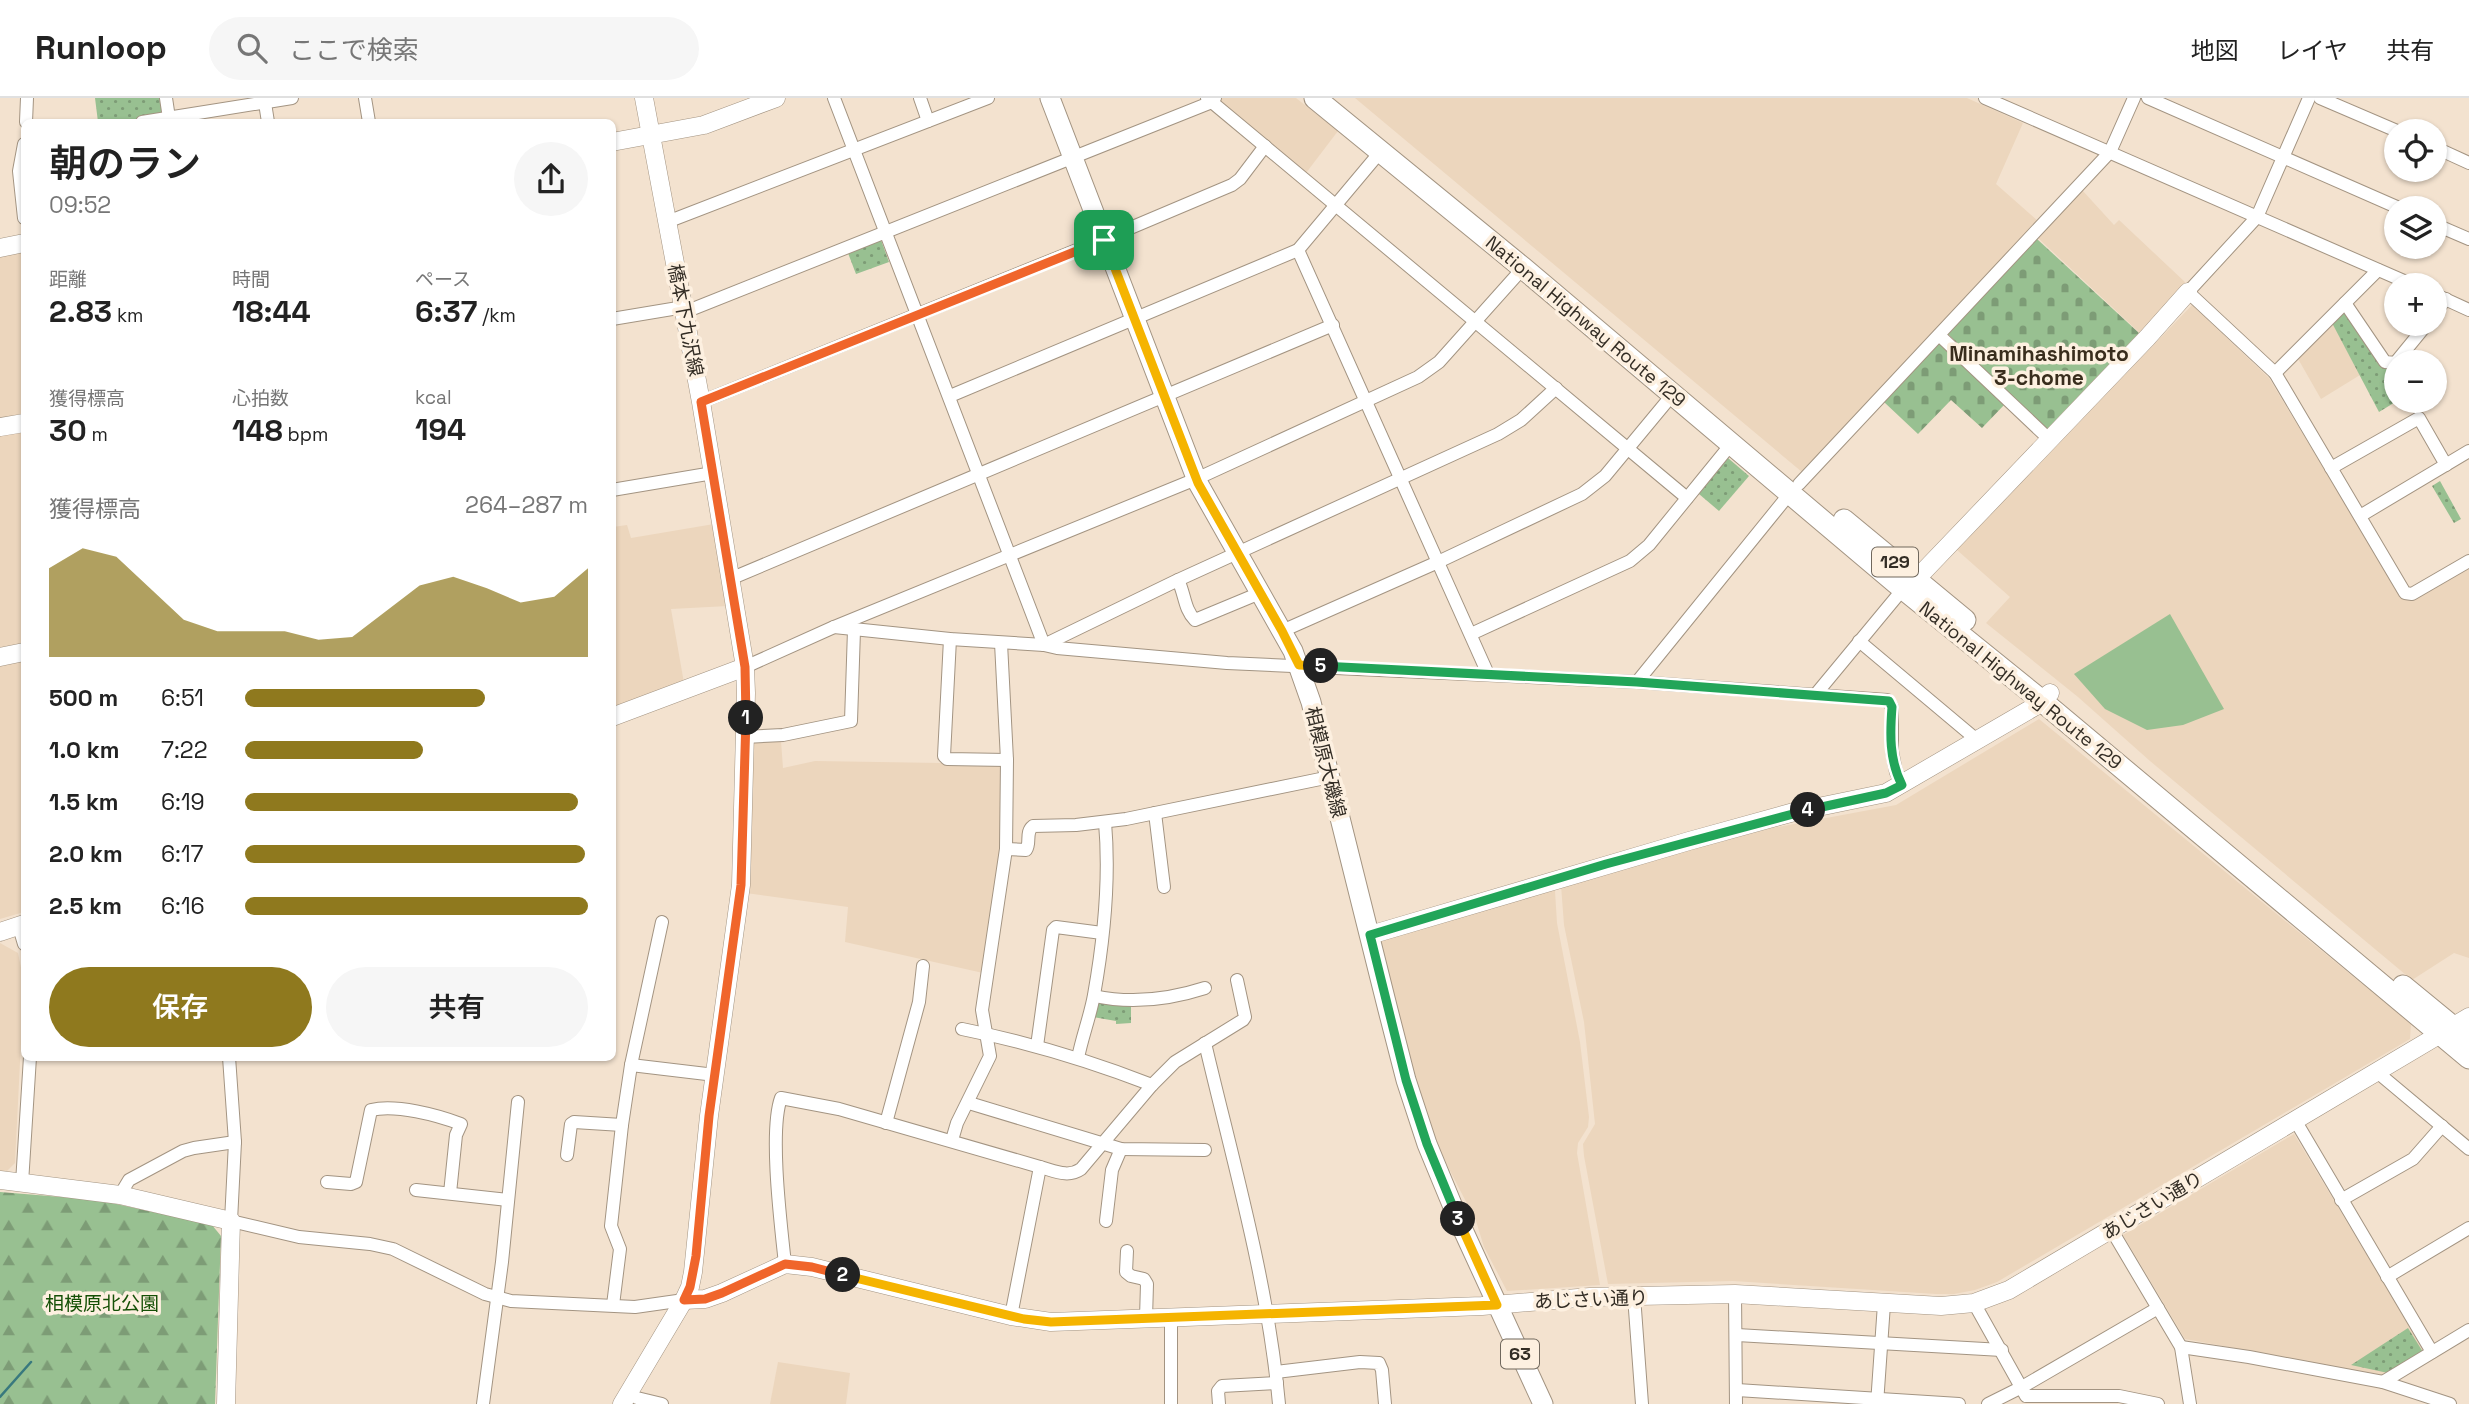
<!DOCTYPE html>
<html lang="ja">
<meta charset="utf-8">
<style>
:root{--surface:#fff;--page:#f6f6f6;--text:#222;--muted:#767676;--line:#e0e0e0;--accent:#8f791e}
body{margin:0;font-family:"Space Grotesk","Noto Sans JP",sans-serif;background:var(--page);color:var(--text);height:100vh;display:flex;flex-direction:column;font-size:26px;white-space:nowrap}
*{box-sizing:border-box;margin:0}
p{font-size:23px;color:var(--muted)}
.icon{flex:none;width:38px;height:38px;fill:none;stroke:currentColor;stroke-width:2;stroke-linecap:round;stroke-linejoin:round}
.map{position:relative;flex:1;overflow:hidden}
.details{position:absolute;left:21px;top:21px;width:595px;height:942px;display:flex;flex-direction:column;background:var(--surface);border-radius:10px;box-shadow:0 2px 5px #0004}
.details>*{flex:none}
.fabs{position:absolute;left:2384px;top:21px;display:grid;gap:14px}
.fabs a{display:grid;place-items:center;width:63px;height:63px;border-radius:50%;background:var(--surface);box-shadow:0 2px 5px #0004;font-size:35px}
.pin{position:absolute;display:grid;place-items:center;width:60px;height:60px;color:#fff;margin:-30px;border-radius:14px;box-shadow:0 4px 10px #0006}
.km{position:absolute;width:35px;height:35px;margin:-18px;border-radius:50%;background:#222;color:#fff;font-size:19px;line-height:35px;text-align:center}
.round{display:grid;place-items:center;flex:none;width:74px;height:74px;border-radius:37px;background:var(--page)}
.overview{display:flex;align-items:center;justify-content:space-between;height:119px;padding:0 28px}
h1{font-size:38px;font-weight:600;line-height:52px}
.metrics{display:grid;grid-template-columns:repeat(3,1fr);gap:10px;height:119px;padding:7px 28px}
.metrics div{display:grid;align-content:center}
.metrics b{font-size:30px;font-weight:600}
.metrics small{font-size:19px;font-weight:400}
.metrics p{font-size:19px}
.chart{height:196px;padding:14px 28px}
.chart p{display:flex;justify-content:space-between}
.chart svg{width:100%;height:126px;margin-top:7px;fill:var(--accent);opacity:.7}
.action{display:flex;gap:14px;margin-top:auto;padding:14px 28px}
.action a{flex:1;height:80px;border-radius:42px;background:var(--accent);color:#fff;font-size:28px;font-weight:600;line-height:80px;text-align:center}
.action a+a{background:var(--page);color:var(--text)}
ul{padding:0 28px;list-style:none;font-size:23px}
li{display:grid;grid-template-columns:112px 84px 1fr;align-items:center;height:52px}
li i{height:18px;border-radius:9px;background:var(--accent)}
header{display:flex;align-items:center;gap:42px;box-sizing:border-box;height:98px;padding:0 35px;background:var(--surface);border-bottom:2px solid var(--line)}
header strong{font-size:33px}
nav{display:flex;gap:38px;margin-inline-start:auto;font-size:24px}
.search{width:490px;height:63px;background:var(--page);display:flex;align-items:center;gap:18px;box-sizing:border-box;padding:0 24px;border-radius:38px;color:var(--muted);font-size:26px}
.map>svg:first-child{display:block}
.built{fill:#ecd6bd}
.grass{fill:url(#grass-dots)}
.forest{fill:url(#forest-firs)}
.cemetery{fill:url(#cemetery-stones)}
.pitch{fill:#98c091}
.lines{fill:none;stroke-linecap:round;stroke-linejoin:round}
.stream{stroke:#39797e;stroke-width:2.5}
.street-casing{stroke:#a39482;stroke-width:14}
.secondary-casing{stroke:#a39482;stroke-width:19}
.primary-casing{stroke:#a39482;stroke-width:21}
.highway-casing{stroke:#a39482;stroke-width:23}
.street{stroke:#fff;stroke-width:12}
.secondary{stroke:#fff;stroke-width:18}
.primary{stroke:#fff;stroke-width:19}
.highway{stroke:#fff;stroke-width:21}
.split-1-casing{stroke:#fff;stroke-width:14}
.split-2-casing{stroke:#fff;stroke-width:14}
.split-3-casing{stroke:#fff;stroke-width:14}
.split-4-casing{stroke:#fff;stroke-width:14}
.split-5-casing{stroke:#fff;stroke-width:14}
.split-6-casing{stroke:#fff;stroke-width:14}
.split-1{stroke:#f0652b;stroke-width:9}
.split-2{stroke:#f0652b;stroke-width:9}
.split-3{stroke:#f5b400;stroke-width:9}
.split-4{stroke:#22a559;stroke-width:9}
.split-5{stroke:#22a559;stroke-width:9}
.split-6{stroke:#f5b400;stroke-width:9}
.labels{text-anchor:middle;stroke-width:7;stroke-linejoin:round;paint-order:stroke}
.shield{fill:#fdf0e0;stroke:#70685d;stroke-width:2}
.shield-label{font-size:18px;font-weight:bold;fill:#332d25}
.street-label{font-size:19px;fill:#332d25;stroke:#fdf0e0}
.park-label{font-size:19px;fill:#155006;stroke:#fdf0e0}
.neighbourhood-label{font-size:21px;font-weight:bold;fill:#392d1d;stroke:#fdf0e0}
</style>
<header>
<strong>Runloop</strong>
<div class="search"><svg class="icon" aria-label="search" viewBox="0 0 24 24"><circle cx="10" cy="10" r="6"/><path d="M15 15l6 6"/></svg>ここで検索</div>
<nav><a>地図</a><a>レイヤ</a><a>共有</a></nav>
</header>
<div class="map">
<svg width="2469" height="1306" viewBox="0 0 2469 1306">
<defs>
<pattern id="grass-dots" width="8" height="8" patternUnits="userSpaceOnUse" patternTransform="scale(1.75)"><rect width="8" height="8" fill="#98c091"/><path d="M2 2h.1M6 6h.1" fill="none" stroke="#7d9c76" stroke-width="1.8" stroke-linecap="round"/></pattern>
<pattern id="forest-firs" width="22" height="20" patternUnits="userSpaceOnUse" patternTransform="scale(1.75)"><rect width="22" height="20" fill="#98c091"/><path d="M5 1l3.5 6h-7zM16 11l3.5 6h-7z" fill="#7d9c76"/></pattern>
<pattern id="cemetery-stones" width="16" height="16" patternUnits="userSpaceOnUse" patternTransform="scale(1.75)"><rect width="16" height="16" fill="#98c091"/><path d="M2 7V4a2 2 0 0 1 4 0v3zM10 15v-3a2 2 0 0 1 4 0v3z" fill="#7d9c76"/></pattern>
</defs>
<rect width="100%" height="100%" fill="#f3e2cf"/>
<g class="built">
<polygon points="1220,0 1296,0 1338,33 1306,75 1220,5"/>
<polygon points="1355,0 1967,0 2023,25 1996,86 2038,123 1802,374"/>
<polygon points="2082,92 2114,127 2119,122 2186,185 2140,235 2038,140"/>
<polygon points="24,153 24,814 0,821 0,157"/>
<polygon points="2192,207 2269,280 2402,500 2411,502 2469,469 2469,860 2454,855 2412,882 2150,663 2078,599 1986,525 2010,499 1957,452"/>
<polygon points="2332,224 2360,277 2321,301 2297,259"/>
<polygon points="714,426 728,508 671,511 684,585 613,612 613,429 627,427 631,440"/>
<polygon points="2039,621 2411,926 2410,941 1997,1184 1975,1192 1954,1196 1936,1196 1733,1183 1608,1186 1584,1058 1583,1046 1595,1026 1584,924 1564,827 1561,787 1772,730 1896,707"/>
<polygon points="755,643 781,643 783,670 815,663 1004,666 1004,752 983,875 845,844 848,809 746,795 752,647"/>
<polygon points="1552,790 1555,793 1557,825 1580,944 1589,1019 1588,1029 1578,1045 1577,1055 1600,1187 1507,1193 1484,1149 1476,1123 1431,1036 1409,968 1378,842"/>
<polygon points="0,845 18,855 24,884 15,1065 5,1075 0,1074"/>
<polygon points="2294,1036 2425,1254 2388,1278 2185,1241 2123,1137"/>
<polygon points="778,1264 850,1275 846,1306 770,1306"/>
</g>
<g class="grass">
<polygon points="95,0 166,0 169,20 142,24 98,24"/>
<polygon points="881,142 889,164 856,176 848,155"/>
<polygon points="2343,211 2396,269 2397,303 2379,314 2331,223"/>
<polygon points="1728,360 1749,378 1719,413 1699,396"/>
<polygon points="2440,383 2461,421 2454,425 2432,388"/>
<polygon points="1100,903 1131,906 1131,925 1116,926 1116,923 1093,919 1096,906"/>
<polygon points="2408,1230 2423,1254 2388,1275 2351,1267"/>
</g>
<polygon class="forest" points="0,1094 98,1102 212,1127 221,1138 215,1306 0,1306"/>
<g class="cemetery">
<polygon points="2037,141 2139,235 2048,330 2044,331 1948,236"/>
<polygon points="1940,244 2005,306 1982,330 1951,302 1918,336 1884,304"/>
</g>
<polygon class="pitch" points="2170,516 2224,611 2183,627 2147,632 2105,611 2074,576"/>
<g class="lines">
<polyline class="stream" points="0,1299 31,1264"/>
<defs>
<g id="street">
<polyline points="166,0 169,20"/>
<polyline points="365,0 369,24"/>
<polyline points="834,0 1044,547 1178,482 1498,336 1521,322 1556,290"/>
<polyline points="920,0 928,23"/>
<polyline points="1207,0 1687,400"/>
<polyline points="1985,0 2413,187"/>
<polyline points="2148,0 2399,110"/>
<polyline points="2309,0 2257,119 2188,194 2275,275 2405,495 2412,496 2469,463"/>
<polyline points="2320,0 2397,33"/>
<polyline points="265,5 268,24"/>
<polyline points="26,24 27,0"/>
<polyline points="142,24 292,0"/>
<polyline points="24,46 19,73 24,120"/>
<polyline points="2434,49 2469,65"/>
<polyline points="667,124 988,0"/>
<polyline points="2434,126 2469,141"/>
<polyline points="1298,152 1488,576"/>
<polyline points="2434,196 2469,212"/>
<polyline points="2345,205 2385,264 2396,265"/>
<polyline points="685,214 1212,4 1215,0"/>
<polyline points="2434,216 2446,201"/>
<polyline points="612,221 684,209"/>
<polyline points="1939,237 2050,342"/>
<polyline points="2396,264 2427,226"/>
<polyline points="2275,275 2378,172"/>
<polyline points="950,298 1298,152 1381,53"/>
<polyline points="701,304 1109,139 1232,87 1240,81 1265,48"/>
<polyline points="2331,370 2419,320 2446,367"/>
<polyline points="1799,386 2110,54 2134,0"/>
<polyline points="612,392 713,375"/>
<polyline points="2360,418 2469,353"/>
<polyline points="730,481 1333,227"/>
<path d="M1178,482C1185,496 1184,511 1195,522L1260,495"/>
<polyline points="834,529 950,541 1044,547 1057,550 1227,565 1637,584 1887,602 1892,609 1892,653 1896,674 1902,687"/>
<polyline points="1282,533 1438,464 1582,396 1605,378 1673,296"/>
<polyline points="1471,536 1630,463 1649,447 1732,345"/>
<polyline points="950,541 944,658 947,661 1007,662"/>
<polyline points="1859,543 1977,642"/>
<polyline points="745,569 834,529 1196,381 1418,279 1439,264 1523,170"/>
<polyline points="1637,584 1791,394"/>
<polyline points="1816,596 1903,491"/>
<polyline points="745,639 783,637 851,623 854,532"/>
<polyline points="1155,715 1164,789"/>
<path d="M1006,751L1026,752C1031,745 1025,734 1033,728L1076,727L1126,721L1330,679"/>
<polyline points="19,829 24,846"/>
<path d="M1094,898C1132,906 1168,902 1205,890"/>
<path d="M962,931C1027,944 1090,963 1152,987"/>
<path d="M1205,945C1233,1064 1268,1184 1279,1306"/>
<polyline points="1037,948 1053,832 1056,829 1102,835"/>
<polyline points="229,959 235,1044 231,1123 299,1139 370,1146 393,1151 485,1196 511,1203 635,1209 684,1202"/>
<path d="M1078,960C1082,939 1090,919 1094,897C1104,841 1110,781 1105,724"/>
<polyline points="631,967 715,977"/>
<polyline points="2377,974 2469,1051"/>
<polyline points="969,1005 1121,1051 1205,1052"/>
<polyline points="2295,1022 2432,1254"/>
<polyline points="886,1025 919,904 923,868"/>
<polyline points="952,1042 957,1025 990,958 982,912 1006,751 1007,662 1001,545"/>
<polyline points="567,1057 571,1026 574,1024 622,1027"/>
<path d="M327,1084L351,1086L356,1084L371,1012C396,1006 437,1017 461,1026L456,1037L450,1095"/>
<polyline points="22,1085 30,959"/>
<polyline points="416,1092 508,1102"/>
<polyline points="120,1097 129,1082 183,1053 194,1050 235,1044"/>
<polyline points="2341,1102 2413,1061 2442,1028"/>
<polyline points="1106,1123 1112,1072 1121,1051"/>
<polyline points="2111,1131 2181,1249 2190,1306"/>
<polyline points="1127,1153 1126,1174 1131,1178 1144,1181 1147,1186 1146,1220"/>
<path d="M785,1166C781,1128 769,1033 781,1000L839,1011L1040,1069C1055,1073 1068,1080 1081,1071L1152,987L1175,964L1243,922L1245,919L1237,882"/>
<polyline points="2387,1179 2469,1130"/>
<polyline points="1735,1196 1736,1306"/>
<polyline points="1634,1198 1642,1306"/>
<polyline points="1974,1205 2026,1298 2119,1298 2158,1306"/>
<polyline points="613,1207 620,1151 611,1128 622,1027 631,967 662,824"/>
<polyline points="1011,1218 1040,1069"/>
<polyline points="1737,1237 2002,1252"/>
<polyline points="2181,1249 2249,1259 2383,1284 2450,1306"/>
<polyline points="1276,1274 1360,1264 1379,1265 1382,1272 1385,1306"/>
<polyline points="2383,1284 2469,1232"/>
<polyline points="1737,1292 1959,1306"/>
<polyline points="629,1295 637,1300 662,1306"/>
<polyline points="483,1306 502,1164 518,1004"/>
<polyline points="1171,1306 1171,1219"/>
<polyline points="1219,1306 1218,1293 1222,1288 1277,1285"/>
<polyline points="1877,1306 1884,1206"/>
<polyline points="1988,1306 2022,1289 2158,1210"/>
</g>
<g id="secondary">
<polyline points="612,44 704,27 776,0"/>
<polyline points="0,150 24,145"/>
<polyline points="0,329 24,325"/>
<polyline points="1906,489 1923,474 2147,240 2188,194"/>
<polyline points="0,559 24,554"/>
<polyline points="612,619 745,569"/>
<polyline points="0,834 24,826"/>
<polyline points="1370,837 1689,743 1794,714 1886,695 2034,609 2050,595"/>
<polyline points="0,1082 120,1097 231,1123 226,1306"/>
<polyline points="684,1202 705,1201 722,1195 785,1166 812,1169 1011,1218 1051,1224 1482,1208 1590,1199 1735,1196 1941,1208 1974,1205 2009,1192 2469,919"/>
<polyline points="622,1306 684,1202 690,1189 693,1174 709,1018 741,787 746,595 745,569 701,304 644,0"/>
</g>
<polyline id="primary" points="1050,0 1198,385 1293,553 1311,604 1388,912 1406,982 1427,1046 1458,1121 1543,1306"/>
<g id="highway">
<polyline points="1315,0 1523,170 1896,485 2042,603 2469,960"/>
<polyline points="1844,422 1965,522"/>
<polyline points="2403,888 2469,942"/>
</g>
</defs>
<use href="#street" class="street-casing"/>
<use href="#secondary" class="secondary-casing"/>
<use href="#primary" class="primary-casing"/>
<use href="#highway" class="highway-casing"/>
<use href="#street" class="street"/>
<use href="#secondary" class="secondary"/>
<use href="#primary" class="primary"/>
<use href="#highway" class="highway"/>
</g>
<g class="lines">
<defs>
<polyline id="split-1" points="746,620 745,569 701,304 1104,142"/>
<polyline id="split-2" points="746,620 741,787 709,1018 696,1158 690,1189 684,1202 705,1201 722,1195 785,1166 812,1169 843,1177"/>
<polyline id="split-3" points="843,1177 1024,1221 1051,1224 1497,1207 1458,1121"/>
<polyline id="split-4" points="1458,1121 1427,1046 1406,982 1370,837 1606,766 1808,712"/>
<path id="split-5" d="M1321,568L1637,584L1889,603L1892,609C1890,635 1889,662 1902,687L1886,695L1808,712"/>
<polyline id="split-6" points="1104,142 1198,385 1282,533 1299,567 1321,568"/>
</defs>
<use href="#split-1" class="split-1-casing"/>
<use href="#split-2" class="split-2-casing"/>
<use href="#split-3" class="split-3-casing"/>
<use href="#split-4" class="split-4-casing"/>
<use href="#split-5" class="split-5-casing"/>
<use href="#split-6" class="split-6-casing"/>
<use href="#split-1" class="split-1"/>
<use href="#split-2" class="split-2"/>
<use href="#split-3" class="split-3"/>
<use href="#split-4" class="split-4"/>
<use href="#split-5" class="split-5"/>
<use href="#split-6" class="split-6"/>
</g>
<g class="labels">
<g class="shield">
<rect x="1872" y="449.5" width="46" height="29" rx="5"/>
<rect x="1501" y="1241.5" width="38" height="29" rx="5"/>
</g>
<g class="shield-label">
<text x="1895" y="470">129</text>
<text x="1520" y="1262">63</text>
</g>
<g class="street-label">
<text transform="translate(686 222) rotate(79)" y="7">橋本下九沢線</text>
<text transform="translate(1586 223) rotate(40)" y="7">National Highway Route 129</text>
<text transform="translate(2021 587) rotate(39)" y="7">National Highway Route 129</text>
<text transform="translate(1326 664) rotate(76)" y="7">相模原大磯線</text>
<text transform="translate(2152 1107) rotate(-31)" y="7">あじさい通り</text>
<text transform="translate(1591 1201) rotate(-2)" y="7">あじさい通り</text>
</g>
<g class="park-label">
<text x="102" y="1212">相模原北公園</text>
</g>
<g class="neighbourhood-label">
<text x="2039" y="263">Minamihashimoto<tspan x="2039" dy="24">3-chome</tspan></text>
</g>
</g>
</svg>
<div class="fabs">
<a><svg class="icon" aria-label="locate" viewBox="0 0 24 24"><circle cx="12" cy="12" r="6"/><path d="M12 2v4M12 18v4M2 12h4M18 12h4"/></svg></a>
<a><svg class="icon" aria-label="layers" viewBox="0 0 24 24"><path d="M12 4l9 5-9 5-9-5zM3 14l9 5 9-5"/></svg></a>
<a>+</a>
<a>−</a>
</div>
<div class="pin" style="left:1104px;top:142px;background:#1e9e55"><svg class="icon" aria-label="arrive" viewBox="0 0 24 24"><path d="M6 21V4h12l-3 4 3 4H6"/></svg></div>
<b class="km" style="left:746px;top:620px">1</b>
<b class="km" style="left:843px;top:1177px">2</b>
<b class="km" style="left:1458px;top:1121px">3</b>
<b class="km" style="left:1808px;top:712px">4</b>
<b class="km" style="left:1321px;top:568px">5</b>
<section class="details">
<div class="overview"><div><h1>朝のラン</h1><p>09:52</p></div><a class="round"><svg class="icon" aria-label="share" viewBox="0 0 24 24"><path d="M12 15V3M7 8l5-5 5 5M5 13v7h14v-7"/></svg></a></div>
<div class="metrics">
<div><p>距離</p><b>2.83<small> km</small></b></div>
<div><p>時間</p><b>18:44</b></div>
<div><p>ペース</p><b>6:37<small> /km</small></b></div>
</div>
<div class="metrics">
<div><p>獲得標高</p><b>30<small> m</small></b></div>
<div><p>心拍数</p><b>148<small> bpm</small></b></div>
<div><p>kcal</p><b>194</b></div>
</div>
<div class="chart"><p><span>獲得標高</span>264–287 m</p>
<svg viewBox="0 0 160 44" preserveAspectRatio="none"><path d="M0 44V13L10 6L20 9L30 20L40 31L50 35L60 35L70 35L80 38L90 37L100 28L110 19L120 16L130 20L140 25L150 23L160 13V44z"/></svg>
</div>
<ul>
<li><b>500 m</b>6:51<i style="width:70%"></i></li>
<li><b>1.0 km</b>7:22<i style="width:52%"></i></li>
<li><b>1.5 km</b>6:19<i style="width:97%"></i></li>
<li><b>2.0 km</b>6:17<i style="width:99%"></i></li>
<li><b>2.5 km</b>6:16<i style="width:100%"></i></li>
</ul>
<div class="action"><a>保存</a><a>共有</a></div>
</section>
</div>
